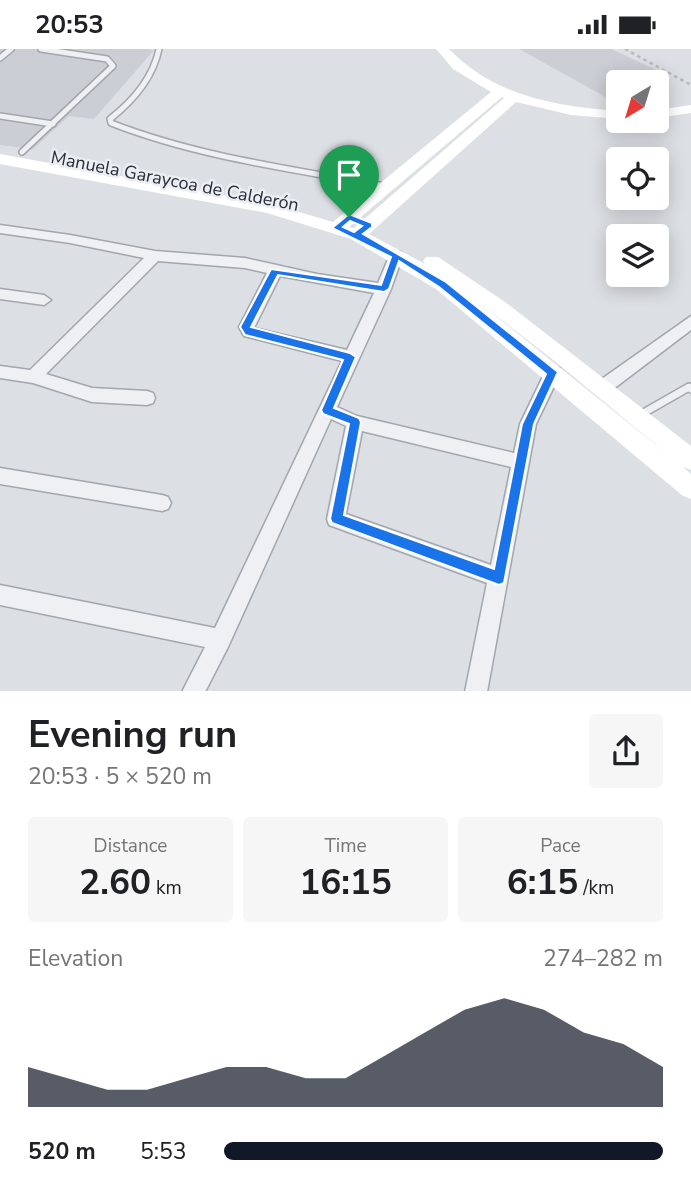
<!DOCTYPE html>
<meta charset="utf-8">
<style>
:root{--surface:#fff;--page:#f6f6f6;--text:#202124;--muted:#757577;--accent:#111827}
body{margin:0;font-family:"Nunito Sans",sans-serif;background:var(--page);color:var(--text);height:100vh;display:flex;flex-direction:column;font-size:26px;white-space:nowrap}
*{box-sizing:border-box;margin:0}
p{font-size:23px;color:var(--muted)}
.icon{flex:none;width:38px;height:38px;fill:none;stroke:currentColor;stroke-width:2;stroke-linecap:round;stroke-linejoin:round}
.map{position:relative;height:642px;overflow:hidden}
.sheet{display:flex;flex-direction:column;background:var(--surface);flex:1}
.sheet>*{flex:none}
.needle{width:46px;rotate:218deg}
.fabs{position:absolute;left:606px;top:21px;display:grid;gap:14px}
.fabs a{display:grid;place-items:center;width:63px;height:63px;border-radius:7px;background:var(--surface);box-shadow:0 4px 18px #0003;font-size:35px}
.pin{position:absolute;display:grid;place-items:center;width:60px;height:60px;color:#fff;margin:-72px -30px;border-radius:50% 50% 50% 0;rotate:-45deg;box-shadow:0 0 7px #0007}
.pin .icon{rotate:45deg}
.round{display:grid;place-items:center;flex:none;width:74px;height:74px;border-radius:7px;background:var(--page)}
.overview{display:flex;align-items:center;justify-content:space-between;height:119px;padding:0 28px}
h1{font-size:38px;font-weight:700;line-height:52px}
.stats{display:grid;grid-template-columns:repeat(3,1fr);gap:10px;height:119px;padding:7px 28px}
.stats div{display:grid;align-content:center;border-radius:7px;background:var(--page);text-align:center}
.stats b{font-size:35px;font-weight:700}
.stats small{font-size:19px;font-weight:400}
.stats p{font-size:19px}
.chart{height:196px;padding:14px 28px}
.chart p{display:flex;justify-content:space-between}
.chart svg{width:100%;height:126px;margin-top:7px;fill:var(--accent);opacity:.7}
ul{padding:0 28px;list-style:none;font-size:23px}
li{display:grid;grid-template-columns:112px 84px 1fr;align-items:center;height:52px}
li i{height:18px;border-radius:9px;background:var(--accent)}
.status{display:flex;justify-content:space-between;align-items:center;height:49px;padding:0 35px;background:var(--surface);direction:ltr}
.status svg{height:19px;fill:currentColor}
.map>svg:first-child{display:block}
.built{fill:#cbcfd5}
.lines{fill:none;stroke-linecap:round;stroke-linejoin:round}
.lane-far1-casing{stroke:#a2a6ad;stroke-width:8}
.lane-casing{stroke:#a2a6ad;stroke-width:10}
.street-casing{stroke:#a2a6ad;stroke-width:3}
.path{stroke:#b7babf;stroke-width:2.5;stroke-dasharray:3.5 3.5;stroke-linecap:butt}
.lane-far1{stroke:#eef0f3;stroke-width:5}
.lane{stroke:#eef0f3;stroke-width:7}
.street{fill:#eef0f3;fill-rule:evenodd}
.secondary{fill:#fff;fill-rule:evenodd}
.route{fill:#1a73e8;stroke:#fff;stroke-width:2;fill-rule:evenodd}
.labels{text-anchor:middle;stroke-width:5;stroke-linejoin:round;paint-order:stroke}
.far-street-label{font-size:18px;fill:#282e39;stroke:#ebeef2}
</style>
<div class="status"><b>20:53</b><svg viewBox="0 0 49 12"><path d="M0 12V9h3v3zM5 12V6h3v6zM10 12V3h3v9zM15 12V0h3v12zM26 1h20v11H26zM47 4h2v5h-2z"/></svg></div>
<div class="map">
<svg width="691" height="643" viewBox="0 0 691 643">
<rect width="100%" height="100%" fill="#dcdfe4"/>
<g class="built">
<polygon points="0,0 147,0 154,1 94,70 69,67 33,100 0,96"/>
<polygon points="519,0 611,0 665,25 647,33 618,33 618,46 609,50"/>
</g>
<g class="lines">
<defs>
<g id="lane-far1">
<path d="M159,0C153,29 133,52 110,70L111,74C198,108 292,120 384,137"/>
<polyline points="0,9 11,0"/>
<polyline points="0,67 53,75"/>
<polyline points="22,103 113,17 107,10 41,0"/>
</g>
<polyline id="lane" points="640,366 689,338 691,340"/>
<g id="street">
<path d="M0,176L70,186L155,202L245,209L317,225L378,234L391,203H401L403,206L391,240L337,358L357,367L514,404L520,375L547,319H559L561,323L536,375L487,643H465L487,534L329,476L327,470L346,377L331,370L228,598L205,643H182L205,598L0,556V536L215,579L342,312L244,287L239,278L267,224L245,219L158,212L46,325L92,339L147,342L153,344L155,349L153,354L147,356L92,353L33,334L0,329V317L30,321L144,209L70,194L0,184ZM280,227L374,244L347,301L254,279ZM362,382L511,418L491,516L346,465Z"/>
<polygon points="0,240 44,246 51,251 44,256 0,250"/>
<polygon points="691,267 691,281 608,344 596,344 594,339 596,334"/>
<polygon points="0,419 162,446 168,448 171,454 168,460 162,462 0,435"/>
</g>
</defs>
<use href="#lane-far1" class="lane-far1-casing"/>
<use href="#lane" class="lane-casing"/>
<use href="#street" class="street-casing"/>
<polyline class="path" points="625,0 691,36"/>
<use href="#lane-far1" class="lane-far1"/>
<use href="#lane" class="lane"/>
<use href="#street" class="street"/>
<g class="secondary">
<path d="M436,0H449C494,47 555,57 618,62V70L571,66L516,53L369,185L425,215L423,212L426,208H438L505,253L691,397V421L683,418L691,425V450L683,447L436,240L351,190L267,164L0,115V105L269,154L333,173L491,43L453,20ZM502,48L504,49L354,179L349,178ZM476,251L557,314L672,409Z"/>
<polygon points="691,56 691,64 656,69 656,61"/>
</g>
</g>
<path class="route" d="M349,165L372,174V178L363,185L446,233L558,323L534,375L504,534L499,536L332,474L330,470L349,375L323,365L321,361L343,311L245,286L240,278L271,220L381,236L391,208L332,179ZM350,172L362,177L354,183L343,178ZM399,212L439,238L546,325L522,375L494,520L344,466L361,373L359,369L334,359L356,308L350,304L251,278L278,226L384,243L389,240Z"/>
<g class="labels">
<g class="far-street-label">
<text transform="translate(175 132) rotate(11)" y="6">Manuela Garaycoa de Calderón</text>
</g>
</g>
</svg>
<div class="fabs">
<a><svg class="needle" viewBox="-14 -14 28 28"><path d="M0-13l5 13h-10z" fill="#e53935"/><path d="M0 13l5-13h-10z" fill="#757577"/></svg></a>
<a><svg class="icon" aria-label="locate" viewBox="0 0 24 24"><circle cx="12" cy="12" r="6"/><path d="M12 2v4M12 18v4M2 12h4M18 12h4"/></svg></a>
<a><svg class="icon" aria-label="layers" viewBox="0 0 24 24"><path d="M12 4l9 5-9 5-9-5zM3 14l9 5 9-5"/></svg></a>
</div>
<div class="pin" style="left:349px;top:168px;background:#1e9e55"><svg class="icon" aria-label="arrive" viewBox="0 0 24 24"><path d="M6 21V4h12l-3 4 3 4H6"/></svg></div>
</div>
<section class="sheet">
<div class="overview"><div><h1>Evening run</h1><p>20:53 · 5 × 520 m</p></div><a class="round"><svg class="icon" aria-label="share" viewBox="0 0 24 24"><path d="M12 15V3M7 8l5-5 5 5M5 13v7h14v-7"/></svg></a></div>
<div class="stats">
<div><p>Distance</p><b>2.60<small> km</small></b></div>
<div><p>Time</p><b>16:15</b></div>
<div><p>Pace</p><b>6:15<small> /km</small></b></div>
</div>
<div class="chart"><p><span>Elevation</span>274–282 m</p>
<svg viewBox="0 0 160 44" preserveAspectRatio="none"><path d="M0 44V30L10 34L20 38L30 38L40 34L50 30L60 30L70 34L80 34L90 26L100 18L110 10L120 6L130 10L140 18L150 22L160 30V44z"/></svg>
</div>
<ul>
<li><b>520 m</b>5:53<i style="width:100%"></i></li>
</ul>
</section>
